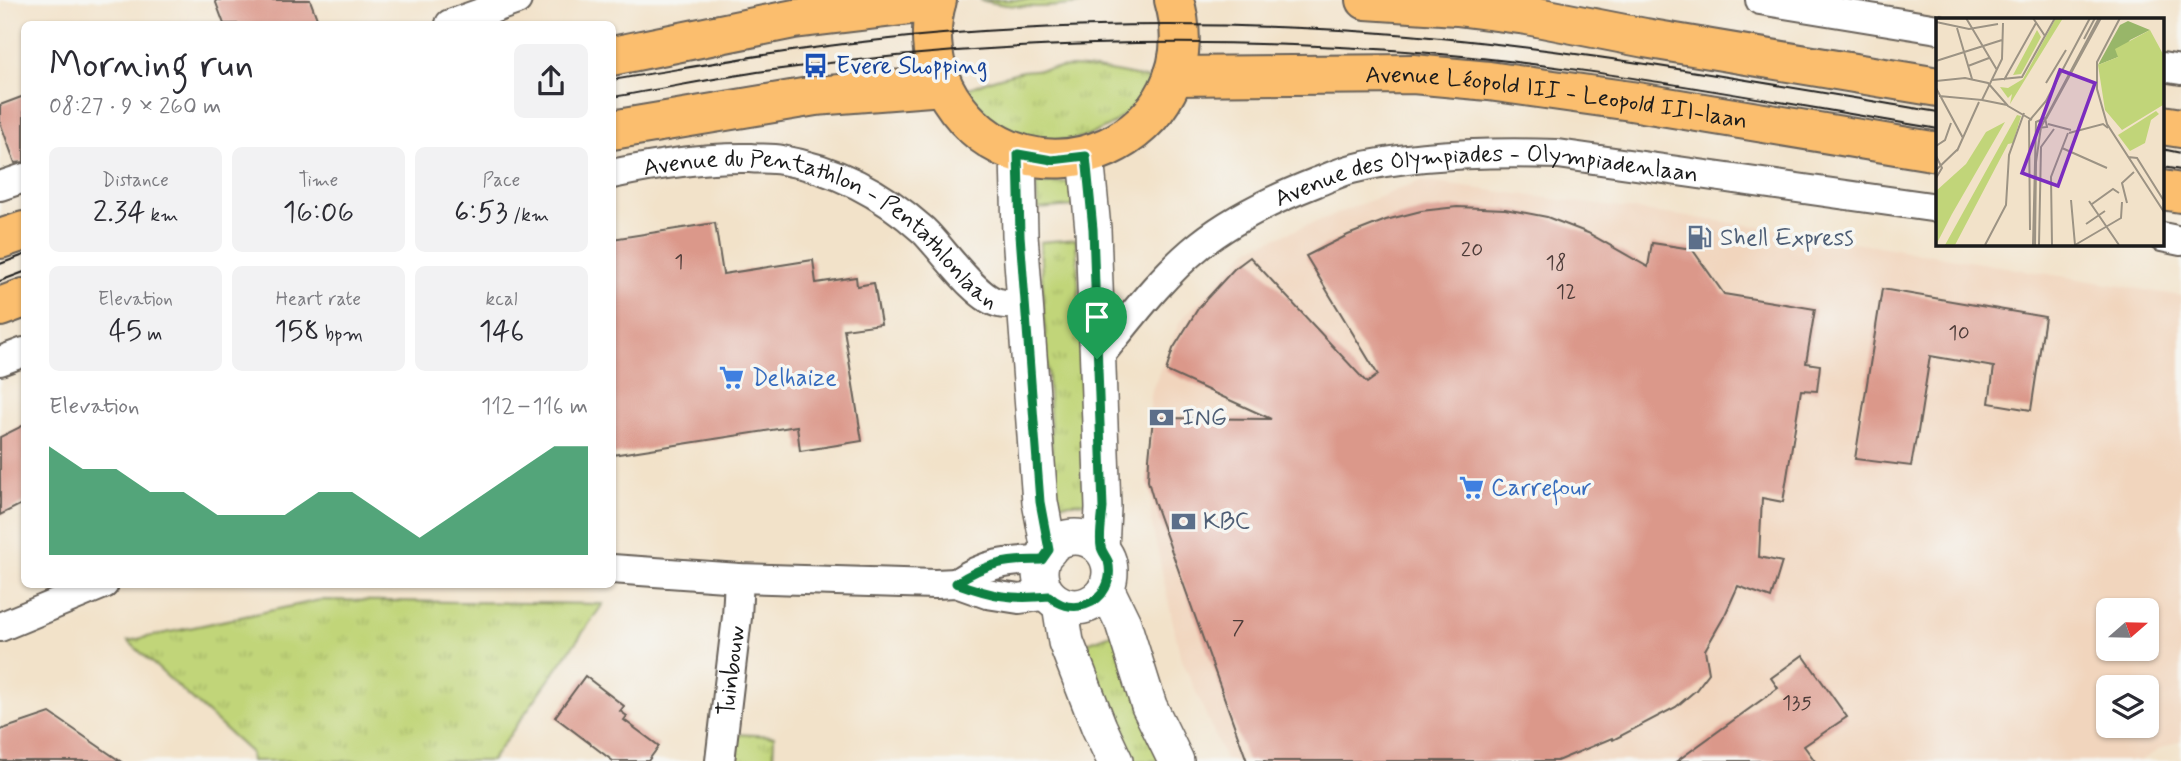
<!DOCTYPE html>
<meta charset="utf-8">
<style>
:root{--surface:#fff;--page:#f2f2f3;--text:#2b2b33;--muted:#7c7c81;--accent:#0b8043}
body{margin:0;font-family:Mynerve,sans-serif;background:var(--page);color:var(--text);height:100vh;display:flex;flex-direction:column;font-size:26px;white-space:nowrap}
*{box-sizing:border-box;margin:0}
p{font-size:23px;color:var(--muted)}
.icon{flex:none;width:38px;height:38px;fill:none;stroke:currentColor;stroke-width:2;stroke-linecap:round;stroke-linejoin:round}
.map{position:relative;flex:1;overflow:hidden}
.drawer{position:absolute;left:21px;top:21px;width:595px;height:567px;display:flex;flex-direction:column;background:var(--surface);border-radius:10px;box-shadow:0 2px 5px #0004}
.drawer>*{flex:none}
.needle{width:46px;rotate:70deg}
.buttons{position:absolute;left:2096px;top:598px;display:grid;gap:14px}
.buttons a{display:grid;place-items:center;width:63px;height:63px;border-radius:10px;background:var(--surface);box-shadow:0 2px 5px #0004;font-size:35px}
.pin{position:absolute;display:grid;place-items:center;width:60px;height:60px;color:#fff;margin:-72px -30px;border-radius:50% 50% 50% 0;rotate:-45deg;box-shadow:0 0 7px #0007}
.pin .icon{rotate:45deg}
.round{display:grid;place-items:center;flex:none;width:74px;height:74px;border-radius:10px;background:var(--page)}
.head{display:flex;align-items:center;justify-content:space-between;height:119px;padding:0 28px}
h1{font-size:38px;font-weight:600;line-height:52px}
.stats{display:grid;grid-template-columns:repeat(3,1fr);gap:10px;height:119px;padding:7px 28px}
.stats div{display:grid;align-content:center;border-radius:10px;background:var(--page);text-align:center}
.stats b{font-size:30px;font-weight:600}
.stats small{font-size:19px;font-weight:400}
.stats p{font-size:19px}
.chart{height:196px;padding:14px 28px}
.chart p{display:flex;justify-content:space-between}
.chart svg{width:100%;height:126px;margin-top:7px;fill:var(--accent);opacity:.7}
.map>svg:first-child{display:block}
.built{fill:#f1d5bd;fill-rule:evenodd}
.grass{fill:url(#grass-tufts);stroke:#6e784a;stroke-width:2}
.building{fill:#db988a}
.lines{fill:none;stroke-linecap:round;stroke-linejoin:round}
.minor-casing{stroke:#676159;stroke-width:32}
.tertiary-casing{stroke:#676159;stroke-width:38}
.primary-casing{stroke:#676159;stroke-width:42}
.minor{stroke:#fff;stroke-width:28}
.tertiary{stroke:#fff;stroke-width:35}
.primary{stroke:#fbbe6e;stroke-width:38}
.tram{stroke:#1c1c1c;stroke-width:2}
.route-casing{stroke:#fff;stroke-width:14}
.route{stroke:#0b8043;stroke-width:9}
.labels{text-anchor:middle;stroke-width:7;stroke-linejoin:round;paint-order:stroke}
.number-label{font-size:21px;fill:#4c3b38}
.transit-label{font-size:24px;fill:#164399;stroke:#f6f6f2;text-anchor:start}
.street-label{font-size:24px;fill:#1c1c1c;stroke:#f6f6f2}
.service-label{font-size:24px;fill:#4e5e75;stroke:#f6f6f2;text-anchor:start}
.shop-label{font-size:24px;fill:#366cbe;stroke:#f6f6f2;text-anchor:start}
.inset-road{fill:none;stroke:#9c9384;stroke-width:2}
.view{fill:#7b2cbf;fill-opacity:0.15;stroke:#7b2cbf;stroke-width:3.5}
.inset-edge{fill:none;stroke:#1c1c1c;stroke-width:3.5}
</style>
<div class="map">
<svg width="2181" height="761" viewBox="0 0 2181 761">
<defs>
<pattern id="grass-tufts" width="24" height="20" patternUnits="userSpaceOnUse" patternTransform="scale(1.75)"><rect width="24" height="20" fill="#c1d579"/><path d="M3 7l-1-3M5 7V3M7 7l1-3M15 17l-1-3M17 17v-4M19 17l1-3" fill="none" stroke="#a5b668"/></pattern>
</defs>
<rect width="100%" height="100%" fill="#f6f6f2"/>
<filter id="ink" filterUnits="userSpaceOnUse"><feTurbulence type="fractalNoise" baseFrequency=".0143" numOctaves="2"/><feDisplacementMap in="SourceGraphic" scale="14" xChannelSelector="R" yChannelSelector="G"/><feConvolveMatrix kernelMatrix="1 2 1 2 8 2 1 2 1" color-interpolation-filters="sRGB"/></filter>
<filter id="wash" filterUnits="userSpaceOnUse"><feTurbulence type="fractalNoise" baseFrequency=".00686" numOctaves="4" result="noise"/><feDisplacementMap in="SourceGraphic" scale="28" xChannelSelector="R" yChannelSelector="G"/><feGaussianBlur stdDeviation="1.57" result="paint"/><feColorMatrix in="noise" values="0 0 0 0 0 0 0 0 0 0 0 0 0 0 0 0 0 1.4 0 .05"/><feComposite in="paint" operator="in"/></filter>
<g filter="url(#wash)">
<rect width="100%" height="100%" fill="#f2e2c9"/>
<path class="built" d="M1420,181L1756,226L2181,296V740L2160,749L2140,761H1226L1180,655L1151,521L1150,395L1180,321L1250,248ZM2109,611H2147V649H2109ZM2109,688H2147V726H2109Z"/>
<g class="grass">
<path d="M980,0H1101C1062,8 1019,10 980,0Z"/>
<path d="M1071,67C1098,68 1123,73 1149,79V82L1139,99L1127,112L1111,125L1088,136L1068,140L1034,139L994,122L964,90L993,79L1022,71Z"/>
<polygon points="1072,182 1074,206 1038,209 1036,184"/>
<polygon points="1076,239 1090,502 1055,504 1040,242"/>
<polygon points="320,600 603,604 491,761 251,761 250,752 128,641"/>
<polygon points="1114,633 1164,761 1124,761 1079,646"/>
<polygon points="734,734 774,736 773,761 731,761"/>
</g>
<g id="blocks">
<g class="building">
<polygon points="215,0 310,0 319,24 224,24"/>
<polygon points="24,96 24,162 15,163 0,122 0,105"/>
<polygon points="1457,207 1505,209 1547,217 1588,233 1648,267 1652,243 1692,249 1724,294 1815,309 1806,363 1820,365 1817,391 1801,390 1783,502 1762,498 1759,557 1782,562 1771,598 1738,586 1725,615 1705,650 1709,673 1696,690 1676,707 1613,740 1612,738 1557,761 1247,761 1154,502 1148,481 1149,458 1153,418 1271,419 1166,371 1173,349 1199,307 1234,269 1250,257 1367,383 1378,375 1306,256 1348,235 1386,220 1421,211"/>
<polygon points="715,223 723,274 813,260 816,283 856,277 857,286 874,283 881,324 844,329 862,441 800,451 797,426 612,455 612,239"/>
<polygon points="1882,289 2045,317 2031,410 1989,403 1994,367 1930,356 1917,438 1916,438 1911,466 1855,459"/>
<polygon points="24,425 24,503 0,515 0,437"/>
<polygon points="1803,655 1847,717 1804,746 1815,761 1677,761 1778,688 1771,678"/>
<polygon points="585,676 624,706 620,711 627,716 624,720 659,746 648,761 613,761 555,717"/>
<polygon points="50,713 120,761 0,761 0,730"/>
</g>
</g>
</g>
<g filter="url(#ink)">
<use href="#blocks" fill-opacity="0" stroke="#676159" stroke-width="2"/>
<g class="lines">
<defs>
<g id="minor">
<polyline points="1760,0 1938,29"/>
<polyline points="450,24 517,0"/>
<polyline points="2162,67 2181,70"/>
<path id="s1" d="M612,174C658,164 703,157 750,158C760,159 772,158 782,160C835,169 883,194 923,230C941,247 976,299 999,303C1008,305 1017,304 1026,304"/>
<polyline points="0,186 24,178"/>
<polyline points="2162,237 2181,241"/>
<path id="s2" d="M1097,359C1129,320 1160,277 1200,245C1235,217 1276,198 1317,182C1328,178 1340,172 1352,169C1415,153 1493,152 1558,154L1938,208"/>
<polyline points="0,361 24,352"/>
<polyline points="612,569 739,578 935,584 956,583 987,594 1019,599 1049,595"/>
<path d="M956,583C986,563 1007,561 1042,560"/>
<polyline points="0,627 104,584"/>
<path id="s3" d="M720,761L737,617L739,578"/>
</g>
<g id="tertiary">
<polyline points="1018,154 1020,235 1040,502 1049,550"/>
<polyline points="1086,156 1093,229 1103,508 1101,549"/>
<circle cx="1075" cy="572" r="35"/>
<polyline points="1106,588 1123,623 1149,706 1176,761"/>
<polyline points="1060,604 1066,642 1099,727 1115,761"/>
</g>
<g id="primary">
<path d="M937,0C927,33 932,69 950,98C1030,223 1214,137 1174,0"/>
<polyline points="1366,0 1457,6 1527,15 1645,38 1938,87"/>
<polyline points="612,56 794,19 936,2"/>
<path id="s4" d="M1173,76L1413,74L1489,81L1631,101L1938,152"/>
<polyline points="2162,125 2181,128"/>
<polyline points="612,130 815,96 943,86"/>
<polyline points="2162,190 2181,193"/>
<polyline points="0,239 24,231"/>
<polyline points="0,307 24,298"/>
</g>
</defs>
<use href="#minor" class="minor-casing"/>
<use href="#tertiary" class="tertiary-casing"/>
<use href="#primary" class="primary-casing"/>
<use href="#minor" class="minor"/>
<use href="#tertiary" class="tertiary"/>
<use href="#primary" class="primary"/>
<g class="tram">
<path d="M612,80C699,66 784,50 871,41C1026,24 1184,21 1340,30C1541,42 1739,79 1938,112"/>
<path d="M612,97C663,89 714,78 765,71C955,45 1148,37 1340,47C1541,56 1740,96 1938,129"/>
<polyline points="2162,149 2181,153"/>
<polyline points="2162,167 2181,170"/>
<polyline points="0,264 24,255"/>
<polyline points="0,281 24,272"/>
</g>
</g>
</g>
<g class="lines" filter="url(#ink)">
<defs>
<path id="route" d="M1018,154L1052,160L1086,156L1093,229L1103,508C1102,520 1099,535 1101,547C1102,552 1106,556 1108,561C1113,580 1104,599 1085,605C1072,609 1059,605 1049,596C1011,600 992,596 956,583C986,563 1006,560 1042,560L1049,550L1040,502L1020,235Z"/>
</defs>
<use href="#route" class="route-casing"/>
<use href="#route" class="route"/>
</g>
<defs>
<symbol id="bus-bare" viewBox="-9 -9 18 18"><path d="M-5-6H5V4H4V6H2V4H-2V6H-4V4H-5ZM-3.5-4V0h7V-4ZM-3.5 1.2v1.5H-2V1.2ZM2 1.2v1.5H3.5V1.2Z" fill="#1a4fb4" stroke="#f6f6f2" stroke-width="2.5" paint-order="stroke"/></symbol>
<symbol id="fuel-bare" viewBox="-9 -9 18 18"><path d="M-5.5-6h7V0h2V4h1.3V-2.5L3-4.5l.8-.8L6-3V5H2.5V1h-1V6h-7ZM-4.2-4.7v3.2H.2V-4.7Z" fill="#5c6f8a" stroke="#f6f6f2" stroke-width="2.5" paint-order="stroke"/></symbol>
<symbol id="supermarket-bare" viewBox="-9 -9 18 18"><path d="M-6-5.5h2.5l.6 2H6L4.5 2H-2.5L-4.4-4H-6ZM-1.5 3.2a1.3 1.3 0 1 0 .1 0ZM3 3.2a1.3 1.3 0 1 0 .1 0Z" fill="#3f7fe0" stroke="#f6f6f2" stroke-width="2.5" paint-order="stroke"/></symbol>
<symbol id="bank-bare" viewBox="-9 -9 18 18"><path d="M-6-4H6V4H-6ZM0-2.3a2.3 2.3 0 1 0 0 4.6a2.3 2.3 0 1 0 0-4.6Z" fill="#5c6f8a" stroke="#f6f6f2" stroke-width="2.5" paint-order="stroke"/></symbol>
</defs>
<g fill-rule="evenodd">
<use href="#bus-bare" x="798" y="48" width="35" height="35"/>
<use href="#fuel-bare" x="1682" y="220" width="35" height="35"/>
<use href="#supermarket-bare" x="714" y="360" width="35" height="35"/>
<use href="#bank-bare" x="1144" y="400" width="35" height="35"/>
<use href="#supermarket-bare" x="1454" y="470" width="35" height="35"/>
<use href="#bank-bare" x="1166" y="504" width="35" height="35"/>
</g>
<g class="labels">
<g class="number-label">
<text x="1472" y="256">20</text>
<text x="679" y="268">1</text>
<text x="1556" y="269">18</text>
<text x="1566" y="298">12</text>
<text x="1959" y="339">10</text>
<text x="1238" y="634">7</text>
<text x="1797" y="709">135</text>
</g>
<g class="transit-label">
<text x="836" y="73">Evere Shopping</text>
</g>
<g class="street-label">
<text dy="8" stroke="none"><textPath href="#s4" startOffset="385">Avenue Léopold III - Leopold III-laan</textPath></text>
<text dy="8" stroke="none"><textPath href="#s2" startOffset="458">Avenue des Olympiades - Olympiadenlaan</textPath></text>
<text dy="8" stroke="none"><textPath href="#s1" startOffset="233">Avenue du Pentathlon - Pentathlonlaan</textPath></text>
<text dy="8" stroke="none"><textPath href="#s3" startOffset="91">Tuinbouw</textPath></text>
</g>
<g class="service-label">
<text x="1720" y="245">Shell Express</text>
<text x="1182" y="425">ING</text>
<text x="1203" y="529">KBC</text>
</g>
<g class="shop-label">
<text x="752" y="385">Delhaize</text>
<text x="1491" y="495">Carrefour</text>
</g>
</g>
<g transform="translate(1936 18)">
<rect width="228" height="228" fill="#f2e2c9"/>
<path d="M220,93L223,96L215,102L209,125L194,133L182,117ZM81,97L85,98L77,125L72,126L19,227H9ZM69,104L16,196L0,227V173L30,146L50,114Z" fill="#c1d579"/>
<path d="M192,3L214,12L194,22L182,39L162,47L184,7Z" fill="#98b669"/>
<path d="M120,0H127L74,86L76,76L72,80L64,69L72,70L87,61ZM101,12L105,19L85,56L77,57Z" fill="#c1d579"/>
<path d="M214,12L227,36V87L186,112L169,92L162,47L182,39L179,31Z" fill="#c1d579"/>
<path class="inset-road" d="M30,0L61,52M97,0L109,18M184,0L161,44V71L171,106L228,194M0,4L33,11L62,6M21,10L36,61M148,21L159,0M0,43L66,22M32,48L53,40M56,62L86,59L119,0M68,62L100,5M0,63L29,60L52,65L72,88L96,102M110,65L130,32M0,70L27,120M3,78L46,82L66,41L67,5M46,82L71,87M110,101L165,0M112,106L135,112M133,115L167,106L172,110M0,128L9,122L15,105M126,130L171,150M21,133L43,84M0,138L6,150L0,160M192,139L201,140L228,183M0,152L22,131M135,182L139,227M153,183L183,227M191,185L186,165L198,154M156,186L177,171L183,175M150,206L169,193M94,212L93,103L110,83L154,0M49,227L70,187L73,137L88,95M97,227L100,104L109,100L111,109L102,110M99,227L100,144L105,109L163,0M103,227L105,129L118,111M116,227L115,159L132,115M139,227L185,200L186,184"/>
<path class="view" d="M124,52L159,65L122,168L86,155Z"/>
<rect width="228" height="228" class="inset-edge"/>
</g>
</svg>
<div class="buttons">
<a><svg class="needle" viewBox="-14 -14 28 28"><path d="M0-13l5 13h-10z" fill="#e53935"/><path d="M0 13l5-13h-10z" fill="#7c7c81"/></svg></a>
<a><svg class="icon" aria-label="layers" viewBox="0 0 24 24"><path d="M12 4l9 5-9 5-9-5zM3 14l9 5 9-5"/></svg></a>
</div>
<div class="pin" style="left:1097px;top:359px;background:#1e9e55"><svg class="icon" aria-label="arrive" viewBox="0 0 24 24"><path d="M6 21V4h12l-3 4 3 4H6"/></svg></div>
<section class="drawer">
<div class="head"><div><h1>Morning run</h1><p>08:27 · 9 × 260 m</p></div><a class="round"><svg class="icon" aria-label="share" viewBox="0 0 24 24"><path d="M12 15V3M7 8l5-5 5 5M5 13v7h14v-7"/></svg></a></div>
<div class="stats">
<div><p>Distance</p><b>2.34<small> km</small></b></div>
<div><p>Time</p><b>16:06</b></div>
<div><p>Pace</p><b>6:53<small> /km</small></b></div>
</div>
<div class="stats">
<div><p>Elevation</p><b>45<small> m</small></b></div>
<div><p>Heart rate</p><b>158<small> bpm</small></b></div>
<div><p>kcal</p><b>146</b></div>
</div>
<div class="chart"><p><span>Elevation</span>112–116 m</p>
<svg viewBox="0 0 160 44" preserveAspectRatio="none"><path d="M0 44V6L10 14L20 14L30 22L40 22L50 30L60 30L70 30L80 22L90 22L100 30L110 38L120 30L130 22L140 14L150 6L160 6V44z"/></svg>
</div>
</section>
</div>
